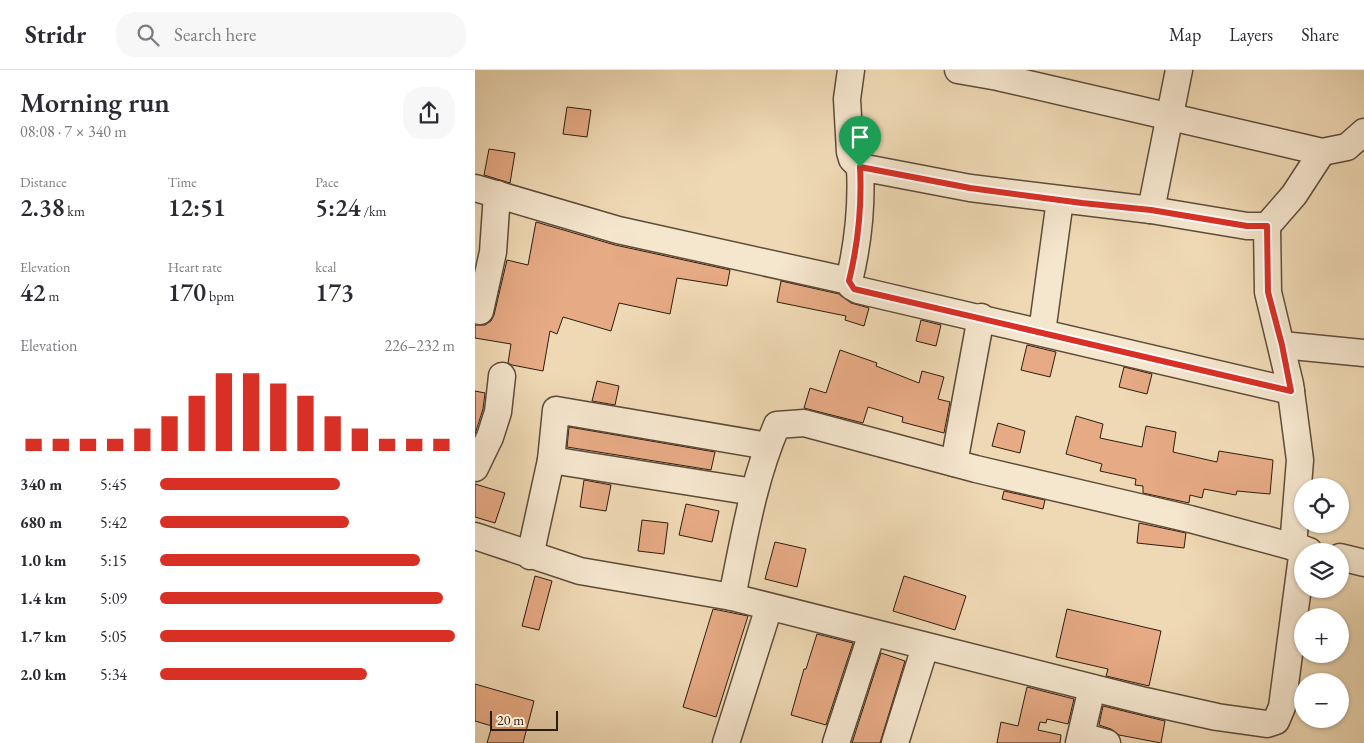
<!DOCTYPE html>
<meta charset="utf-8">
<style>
:root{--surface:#fff;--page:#f7f7f7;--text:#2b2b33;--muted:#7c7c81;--line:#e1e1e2;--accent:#d93025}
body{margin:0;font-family:"EB Garamond",serif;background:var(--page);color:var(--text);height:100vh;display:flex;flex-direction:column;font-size:19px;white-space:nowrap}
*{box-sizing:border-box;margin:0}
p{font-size:16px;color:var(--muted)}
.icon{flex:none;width:28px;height:28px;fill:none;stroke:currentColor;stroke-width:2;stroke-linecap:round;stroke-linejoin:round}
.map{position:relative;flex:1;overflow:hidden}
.side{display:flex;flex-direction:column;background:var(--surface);width:475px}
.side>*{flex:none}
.tools{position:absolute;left:819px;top:408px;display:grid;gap:10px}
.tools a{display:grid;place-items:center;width:55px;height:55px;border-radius:50%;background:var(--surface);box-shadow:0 1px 4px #0004;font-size:25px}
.scale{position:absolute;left:15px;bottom:12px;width:68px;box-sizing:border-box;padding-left:5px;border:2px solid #2d1d10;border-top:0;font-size:14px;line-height:18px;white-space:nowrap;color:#2d1d10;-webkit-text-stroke:4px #f5e6ce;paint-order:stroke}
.pin{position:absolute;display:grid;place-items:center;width:42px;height:42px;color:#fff;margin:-51px -21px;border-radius:50% 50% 50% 0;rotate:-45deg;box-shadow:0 0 5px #0007}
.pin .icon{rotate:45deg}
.round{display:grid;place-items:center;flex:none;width:52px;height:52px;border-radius:20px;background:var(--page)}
.head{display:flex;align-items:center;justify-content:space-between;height:85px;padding:0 20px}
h1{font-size:28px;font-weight:600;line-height:38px}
.stats{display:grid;grid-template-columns:repeat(3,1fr);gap:8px;height:85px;padding:5px 20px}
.stats div{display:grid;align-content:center}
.stats b{font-size:25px;font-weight:600}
.stats small{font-size:14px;font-weight:400}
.stats p{font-size:14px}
.chart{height:140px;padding:10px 20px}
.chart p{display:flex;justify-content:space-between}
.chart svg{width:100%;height:90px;margin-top:5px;stroke:var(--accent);stroke-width:6}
ul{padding:0 20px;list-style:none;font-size:16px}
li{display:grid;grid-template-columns:80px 60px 1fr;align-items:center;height:38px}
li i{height:12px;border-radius:6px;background:var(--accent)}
header{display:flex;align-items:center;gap:30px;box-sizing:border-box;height:70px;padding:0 25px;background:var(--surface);border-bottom:1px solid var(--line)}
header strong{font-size:24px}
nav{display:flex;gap:28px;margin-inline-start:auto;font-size:18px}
.search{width:350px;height:45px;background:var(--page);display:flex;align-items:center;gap:12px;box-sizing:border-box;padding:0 18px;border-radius:20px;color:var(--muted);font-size:19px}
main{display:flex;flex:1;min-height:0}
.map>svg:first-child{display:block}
.building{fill:#e6aa84;stroke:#2d1d10}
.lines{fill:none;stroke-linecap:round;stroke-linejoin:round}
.minor-casing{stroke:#5e4c39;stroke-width:29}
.minor{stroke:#f5e6ce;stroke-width:26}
.route-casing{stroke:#fff;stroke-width:10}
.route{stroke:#d93025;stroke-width:6}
</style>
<header>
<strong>Stridr</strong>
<div class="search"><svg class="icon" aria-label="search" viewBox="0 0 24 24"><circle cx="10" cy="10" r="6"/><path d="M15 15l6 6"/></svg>Search here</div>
<nav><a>Map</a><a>Layers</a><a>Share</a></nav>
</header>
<main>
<section class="side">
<div class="head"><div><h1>Morning run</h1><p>08:08 · 7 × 340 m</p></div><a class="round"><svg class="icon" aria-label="share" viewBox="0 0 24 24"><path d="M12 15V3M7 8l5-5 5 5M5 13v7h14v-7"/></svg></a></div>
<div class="stats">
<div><p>Distance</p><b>2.38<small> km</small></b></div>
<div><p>Time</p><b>12:51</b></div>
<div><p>Pace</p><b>5:24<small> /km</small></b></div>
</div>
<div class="stats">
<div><p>Elevation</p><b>42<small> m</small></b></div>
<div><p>Heart rate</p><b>170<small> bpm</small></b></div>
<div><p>kcal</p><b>173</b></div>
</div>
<div class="chart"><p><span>Elevation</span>226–232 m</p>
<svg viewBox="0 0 160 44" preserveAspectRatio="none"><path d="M5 44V38M15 44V38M25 44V38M35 44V38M45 44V33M55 44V27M65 44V17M75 44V6M85 44V6M95 44V11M105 44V17M115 44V27M125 44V33M135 44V38M145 44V38M155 44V38"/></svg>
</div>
<ul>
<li><b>340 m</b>5:45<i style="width:61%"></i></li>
<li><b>680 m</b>5:42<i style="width:64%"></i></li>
<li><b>1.0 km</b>5:15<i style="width:88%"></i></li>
<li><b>1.4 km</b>5:09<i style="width:96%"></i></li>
<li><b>1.7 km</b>5:05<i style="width:100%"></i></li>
<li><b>2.0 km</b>5:34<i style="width:70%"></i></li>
</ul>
</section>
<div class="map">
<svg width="889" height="673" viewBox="0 0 889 673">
<rect width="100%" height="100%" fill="#efd9b4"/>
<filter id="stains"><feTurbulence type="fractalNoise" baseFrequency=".004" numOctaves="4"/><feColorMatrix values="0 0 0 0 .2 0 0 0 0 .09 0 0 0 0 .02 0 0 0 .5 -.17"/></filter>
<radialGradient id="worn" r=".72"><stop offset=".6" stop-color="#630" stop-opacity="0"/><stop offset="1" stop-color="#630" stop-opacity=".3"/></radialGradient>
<g class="building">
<polygon points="92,37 116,40 112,67 88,64"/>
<polygon points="14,79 40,83 35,113 9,105"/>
<polygon points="61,152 140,175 255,200 252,216 202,208 195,244 144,233 136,261 88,247 82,264 75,261 68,301 37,295 33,293 36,274 0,268 0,255 10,255 16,251 19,245 32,190 53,195"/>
<polygon points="306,211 364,224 376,233 394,238 389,256 370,250 371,246 302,232"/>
<polygon points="446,250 466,255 461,276 441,271"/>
<polygon points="552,275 581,282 575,307 546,300"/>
<polygon points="365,280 402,293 401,296 444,313 447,301 469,307 463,329 475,332 469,363 427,352 428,347 393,337 388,353 329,338 335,318 351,323"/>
<polygon points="649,297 677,304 672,324 644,317"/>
<polygon points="122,311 144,316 140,335 117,331"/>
<polygon points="0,321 10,323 8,339 0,364"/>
<polygon points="601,346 628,354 625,368 667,377 671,356 701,362 698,382 742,392 744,381 798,390 795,424 762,421 761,425 729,419 727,428 715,425 714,433 668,423 668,416 660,415 661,409 625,401 627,394 591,384"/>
<polygon points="523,353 550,361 545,383 517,376"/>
<polygon points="94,357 240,382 236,400 92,377"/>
<polygon points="109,410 136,415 131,441 105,437"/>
<polygon points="0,414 30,423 20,453 0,447"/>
<polygon points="529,421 570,430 568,439 527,429"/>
<polygon points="211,434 244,441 237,472 204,465"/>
<polygon points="167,450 193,453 189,484 163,481"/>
<polygon points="664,453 711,463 709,478 662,473"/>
<polygon points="300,472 331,479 322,517 290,509"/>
<polygon points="60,506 77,511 64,560 47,556"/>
<polygon points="429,506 491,526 480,560 418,541"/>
<polygon points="238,539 273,546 241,647 208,637"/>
<polygon points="592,539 686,561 674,616 631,606 633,599 581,587"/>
<polygon points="342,564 378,573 351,655 316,645 329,599 331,599"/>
<polygon points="406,583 430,591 405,673 377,673"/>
<polygon points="0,614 59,631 48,673 12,673 17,656 0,651"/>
<polygon points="552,617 599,629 593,654 572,649 571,653 565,652 563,660 586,665 585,673 522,673 526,652 543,656"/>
<polygon points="628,636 690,651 686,673 644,665 636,659 624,655"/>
</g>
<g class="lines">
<defs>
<g id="minor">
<polyline points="376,0 372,29 375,82 377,89 385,97"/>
<polyline points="483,0 523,7 847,82 872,77 889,62"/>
<path d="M0,118L143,160L374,211C383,174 387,135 385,97L495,118L676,140L772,156H792L793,222L815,314L825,390L818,477"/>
<polyline points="676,140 704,0"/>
<polyline points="792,156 819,125 847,82"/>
<polyline points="374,211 376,216 383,220 816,321"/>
<polyline points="5,241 18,182 22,124"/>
<polyline points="567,262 585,130"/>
<polyline points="807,275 889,283"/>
<polyline points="76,390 279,422"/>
<polyline points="479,393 506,247"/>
<polyline points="0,398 15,367 23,342 27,306"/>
<polyline points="0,466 105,501 257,527 670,631 742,647 792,654 801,651 807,637 828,479"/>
<polyline points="55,486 76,390 81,340 293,376"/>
<polyline points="865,487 889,493"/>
<path d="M257,527C269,469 278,410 302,355L329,353L501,399L715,449L834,481"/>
<polyline points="606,666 632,673"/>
<polyline points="251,673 294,537"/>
<polyline points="361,673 397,563"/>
<polyline points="420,673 450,577"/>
<polyline points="604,673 617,618"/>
</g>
</defs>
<use href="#minor" class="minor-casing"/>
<use href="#minor" class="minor"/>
</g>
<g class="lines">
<defs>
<path id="route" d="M385,97L495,118L607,133L676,140L772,156H792L793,222L807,275L816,321L379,219L374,211C383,174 387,134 385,97Z"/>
</defs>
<use href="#route" class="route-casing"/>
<use href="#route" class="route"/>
</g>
<rect width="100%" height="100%" filter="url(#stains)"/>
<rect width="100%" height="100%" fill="url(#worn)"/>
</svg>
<div class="tools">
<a><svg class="icon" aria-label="locate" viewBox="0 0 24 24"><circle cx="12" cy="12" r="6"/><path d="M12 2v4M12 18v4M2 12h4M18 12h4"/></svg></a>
<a><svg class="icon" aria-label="layers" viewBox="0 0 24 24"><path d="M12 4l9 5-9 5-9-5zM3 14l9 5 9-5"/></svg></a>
<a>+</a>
<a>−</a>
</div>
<div class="scale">20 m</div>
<div class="pin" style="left:385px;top:97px;background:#1e9e55"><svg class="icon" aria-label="arrive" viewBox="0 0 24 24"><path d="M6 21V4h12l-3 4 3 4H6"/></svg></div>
</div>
</main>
